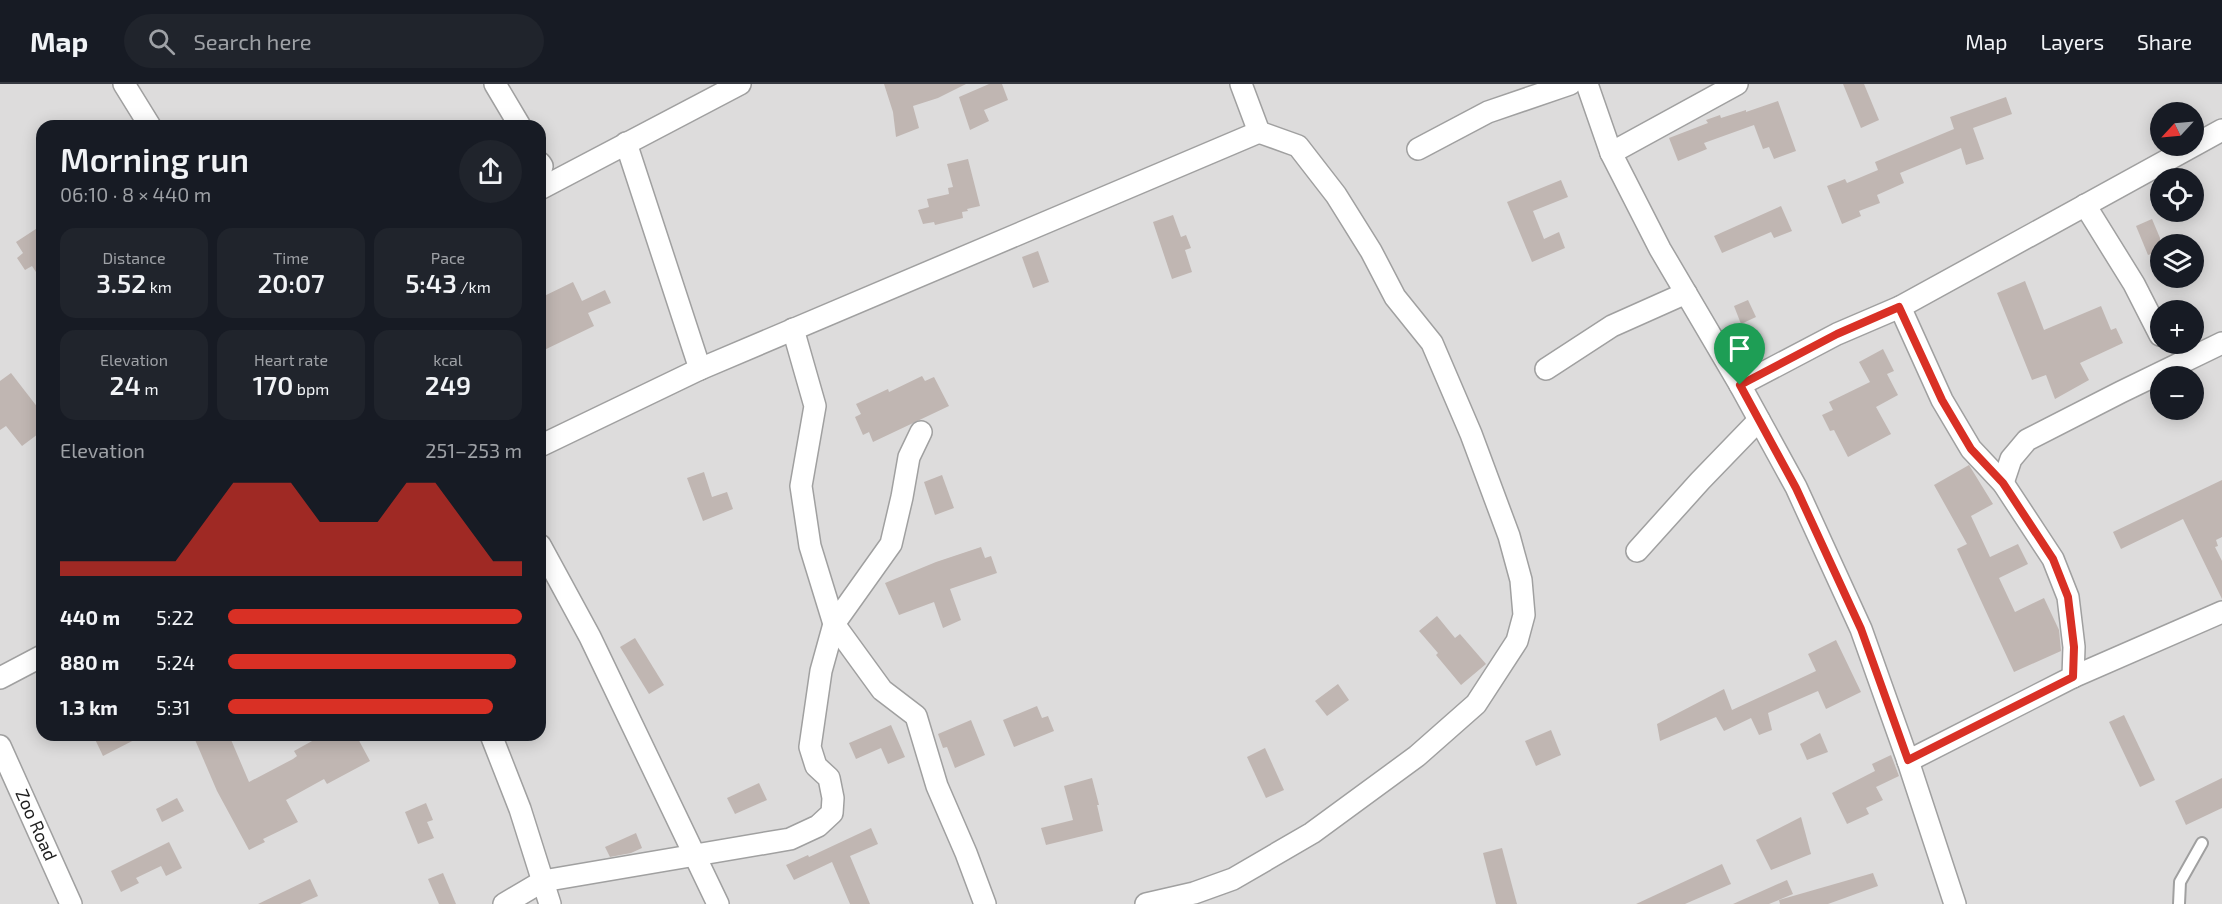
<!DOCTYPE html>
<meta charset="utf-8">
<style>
:root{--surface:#171b24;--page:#20242c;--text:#f1f3f6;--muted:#9ea1a6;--line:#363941;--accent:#d93025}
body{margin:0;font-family:"Exo 2",sans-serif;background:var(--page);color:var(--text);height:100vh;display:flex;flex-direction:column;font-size:22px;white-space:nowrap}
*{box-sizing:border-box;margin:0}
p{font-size:20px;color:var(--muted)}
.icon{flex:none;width:33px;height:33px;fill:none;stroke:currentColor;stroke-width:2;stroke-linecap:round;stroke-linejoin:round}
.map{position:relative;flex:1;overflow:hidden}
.details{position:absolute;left:36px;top:36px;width:510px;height:621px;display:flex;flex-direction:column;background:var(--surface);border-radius:18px;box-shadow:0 3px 15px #0003}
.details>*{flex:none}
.needle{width:39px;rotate:244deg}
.fabs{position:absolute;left:2150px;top:18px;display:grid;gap:12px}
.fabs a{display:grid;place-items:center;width:54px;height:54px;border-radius:50%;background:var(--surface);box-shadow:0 3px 15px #0003;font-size:30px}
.pin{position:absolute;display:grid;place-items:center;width:51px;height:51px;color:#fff;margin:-62px -26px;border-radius:50% 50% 50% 0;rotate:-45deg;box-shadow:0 0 6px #0007}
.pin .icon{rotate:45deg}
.round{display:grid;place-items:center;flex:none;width:63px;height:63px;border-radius:32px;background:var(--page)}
.overview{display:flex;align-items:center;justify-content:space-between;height:102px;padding:0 24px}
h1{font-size:33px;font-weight:600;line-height:45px}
.metrics{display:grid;grid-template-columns:repeat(3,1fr);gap:9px;height:102px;padding:6px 24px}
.metrics div{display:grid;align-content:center;border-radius:15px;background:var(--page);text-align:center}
.metrics b{font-size:26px;font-weight:600}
.metrics small{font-size:16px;font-weight:400}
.metrics p{font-size:16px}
.chart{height:168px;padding:12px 24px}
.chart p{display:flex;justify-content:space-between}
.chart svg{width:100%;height:108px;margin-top:6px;fill:var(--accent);opacity:.7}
ul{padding:0 24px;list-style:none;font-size:20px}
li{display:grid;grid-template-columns:96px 72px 1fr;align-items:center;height:45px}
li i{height:15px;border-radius:8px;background:var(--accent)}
header{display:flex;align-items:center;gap:36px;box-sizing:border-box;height:84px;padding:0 30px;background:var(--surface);border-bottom:2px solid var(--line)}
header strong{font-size:28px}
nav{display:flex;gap:33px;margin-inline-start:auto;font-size:21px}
.search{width:420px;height:54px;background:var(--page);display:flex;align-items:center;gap:15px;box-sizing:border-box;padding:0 21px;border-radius:33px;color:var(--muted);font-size:22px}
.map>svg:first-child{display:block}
.residential{fill:#dddcdc;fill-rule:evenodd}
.building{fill:#c0b6b2}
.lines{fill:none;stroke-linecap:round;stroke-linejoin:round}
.service-casing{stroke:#a0a0a0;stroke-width:14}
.minor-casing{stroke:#a0a0a0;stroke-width:24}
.service{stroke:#fff;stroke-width:10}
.minor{stroke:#fff;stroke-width:21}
.route-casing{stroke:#fff;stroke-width:12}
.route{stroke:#d93025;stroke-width:8}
.labels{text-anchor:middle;stroke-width:6;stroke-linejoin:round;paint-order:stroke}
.street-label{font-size:18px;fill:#1f1f1f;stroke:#fff}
</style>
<header>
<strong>Map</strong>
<div class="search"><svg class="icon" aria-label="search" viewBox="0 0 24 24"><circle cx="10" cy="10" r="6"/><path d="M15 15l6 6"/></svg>Search here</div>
<nav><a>Map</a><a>Layers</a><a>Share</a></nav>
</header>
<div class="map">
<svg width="2222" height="820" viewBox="0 0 2222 820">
<rect width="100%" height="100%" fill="#efebe6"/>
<path class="residential" d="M0,0H2222V820H0ZM2160,28H2193V62H2160ZM42,42H540V651H42ZM2160,94H2193V128H2160ZM2160,160H2193V194H2160ZM2160,226H2193V260H2160ZM2160,292H2193V326H2160Z"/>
<g class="building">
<polygon points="884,0 966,0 938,14 913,22 919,44 896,53 893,28"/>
<polygon points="989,0 1002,0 1008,16 984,26 989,37 970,46 959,13"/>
<polygon points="1843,0 1864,0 1879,36 1861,44"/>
<polygon points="2006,13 2012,30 1973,44 1984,75 1966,81 1961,64 1900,89 1904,99 1877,111 1880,119 1859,127 1861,132 1842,140 1827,102 1845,95 1847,99 1878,86 1875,78 1954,45 1950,33"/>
<polygon points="1778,17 1796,67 1774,75 1769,63 1763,65 1754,41 1704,59 1707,65 1678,77 1669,54 1708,39 1706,36 1720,31 1721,34 1746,26 1746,28"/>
<polygon points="968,75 980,122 967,125 968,127 962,128 963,134 935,141 934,138 923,140 918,126 929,123 927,115 949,110 948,104 953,103 947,80"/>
<polygon points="1561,96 1568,113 1533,127 1544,155 1559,148 1565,164 1532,178 1507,118"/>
<polygon points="1781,122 1792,147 1774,154 1771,148 1722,169 1714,152"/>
<polygon points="1173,131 1181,153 1186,151 1191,164 1185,166 1192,188 1172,195 1153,138"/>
<polygon points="2152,135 2160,154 2160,167 2148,171 2136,142"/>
<polygon points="42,141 42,197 32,182 25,186 17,174 23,169 16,158"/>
<polygon points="1038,167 1049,198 1033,204 1022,173"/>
<polygon points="2025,197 2044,246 2101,222 2111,246 2116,244 2123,259 2080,279 2089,296 2055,315 2046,291 2032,296 1997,209"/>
<polygon points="573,198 582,217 605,206 611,219 588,229 594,242 540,268 540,214"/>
<polygon points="1748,216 1756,233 1741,240 1734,222"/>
<polygon points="1883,265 1894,287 1887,290 1898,311 1876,323 1891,350 1848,373 1834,346 1830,347 1822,331 1833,326 1829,318 1870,298 1859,278"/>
<polygon points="11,289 42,329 42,347 22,362 6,342 0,346 0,297"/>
<polygon points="922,292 925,297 934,293 949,322 873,358 869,348 863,351 855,333 861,330 856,320 888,305 889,308"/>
<polygon points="1969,381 1993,420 1971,432 1990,473 2018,460 2028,480 1999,494 2015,528 2044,514 2059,546 2061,567 2014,588 1957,465 1967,460 1934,401"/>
<polygon points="704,388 712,413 727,408 733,425 703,437 687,394"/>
<polygon points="942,391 954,424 935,431 924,398"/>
<polygon points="2222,396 2222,453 2216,456 2218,462 2215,463 2222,477 2222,515 2183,435 2121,465 2113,448"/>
<polygon points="981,463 985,474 991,472 997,489 950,505 961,536 943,544 934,518 899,531 885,499 936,478"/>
<polygon points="1437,532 1455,554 1460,550 1486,580 1461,601 1436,571 1438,569 1419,547"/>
<polygon points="635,554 664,601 649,610 620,563"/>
<polygon points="1836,556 1861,608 1826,625 1818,607 1768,629 1772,646 1759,651 1751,634 1724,647 1716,633 1660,657 1657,640 1724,605 1732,626 1816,587 1808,570"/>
<polygon points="1338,600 1349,616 1327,632 1315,617"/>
<polygon points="1037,622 1042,634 1048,632 1054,647 1014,663 1003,636"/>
<polygon points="2124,631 2155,696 2140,703 2109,638"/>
<polygon points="971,636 985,671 955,684 947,663 943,664 938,650"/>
<polygon points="891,641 905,673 888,680 881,664 856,675 849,659"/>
<polygon points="1551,646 1561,671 1536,682 1525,657"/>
<polygon points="1820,649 1828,668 1807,676 1800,660"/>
<polygon points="93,651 144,651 103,672"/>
<polygon points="193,651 229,651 249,698 293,675 297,672 294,667 323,651 356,651 370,677 327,700 324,695 286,716 298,738 263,755 265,758 249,766 217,707"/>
<polygon points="1265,664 1284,706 1266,714 1247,673"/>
<polygon points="1891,671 1899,692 1876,703 1883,716 1866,724 1869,730 1847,740 1832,709 1875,687 1872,680"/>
<polygon points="1092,694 1099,721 1097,721 1103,747 1046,761 1041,744 1073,736 1064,702"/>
<polygon points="2222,694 2222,724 2186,741 2175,717"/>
<polygon points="759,699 767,716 735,730 727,714"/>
<polygon points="177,714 184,727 162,738 156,725"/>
<polygon points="426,719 433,736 427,738 434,754 418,760 405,728"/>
<polygon points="1801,733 1811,770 1771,786 1756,756"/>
<polygon points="871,744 878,760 850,772 870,820 850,820 832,778 794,796 786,781 808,771 809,773"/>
<polygon points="636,749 642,764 631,769 610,773 605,763"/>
<polygon points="169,758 182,784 166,792 161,782 136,794 139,799 121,808 111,787"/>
<polygon points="1502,764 1517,820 1496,820 1483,769"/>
<polygon points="1722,780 1731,800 1685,820 1636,820"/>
<polygon points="443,789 456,820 439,820 428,795"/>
<polygon points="1873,789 1878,802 1828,820 1780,820 1779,816"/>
<polygon points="310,795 318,812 300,820 258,820"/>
<polygon points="1787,796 1793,810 1769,820 1733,820"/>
</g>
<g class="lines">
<defs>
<polyline id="service" points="2179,820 2180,798 2202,759"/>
<g id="minor">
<polyline points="124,0 150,42"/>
<polyline points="495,0 520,42"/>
<polyline points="1587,0 1611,69 1660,165 1740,301 1796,403 1861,545 1908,677 1955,820"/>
<polyline points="626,59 700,285"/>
<polyline points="1418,65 1488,28 1570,0"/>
<polyline points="1611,69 1737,0"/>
<polyline points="540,79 542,82 540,89"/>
<polyline points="540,105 740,0"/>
<polyline points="2085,121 2134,200 2160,251"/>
<polyline points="1900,223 1942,316 1971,365 2003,399 2053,475 2068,513 2074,563 2073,593"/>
<polyline points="793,245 815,322 801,402 810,462 834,540 882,606 916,632 937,702 966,769 985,820"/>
<polyline points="1546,285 1612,242 1686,209"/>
<polyline points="1740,301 1837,250 1900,223 2222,46"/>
<polyline points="540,362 700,285 1259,48"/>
<polyline points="2003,399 2011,375 2027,356 2121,308 2222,259"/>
<polyline points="540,461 590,553 718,820"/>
<polyline points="1637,467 1700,397 1759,336"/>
<polyline points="0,594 42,572"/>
<polyline points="491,651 520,725 550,820"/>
<polyline points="0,662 71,820"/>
<polyline points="1908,677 2073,593 2222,528"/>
<polyline points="504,820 543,797 790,755 818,742 832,729 833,714 829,694 816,682 810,663 821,587 834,540 891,460 902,413 909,373 921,348"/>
<polyline points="1146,820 1194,809 1233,795 1312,749 1417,672 1476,620 1517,557 1524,531 1521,496 1509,452 1471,350 1432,259 1395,213 1371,167 1336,111 1298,62 1259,48 1241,0"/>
</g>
</defs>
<use href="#service" class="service-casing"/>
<use href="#minor" class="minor-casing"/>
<use href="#service" class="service"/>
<use href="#minor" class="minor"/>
</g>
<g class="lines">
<defs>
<polygon id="route" points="1899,223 1942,316 1971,365 2003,399 2053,475 2068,513 2074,563 2073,593 1908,676 1861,545 1796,404 1740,301 1837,250"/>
</defs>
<use href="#route" class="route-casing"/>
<use href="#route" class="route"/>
</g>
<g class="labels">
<g class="street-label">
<text transform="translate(36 741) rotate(66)" y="6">Zoo Road</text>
</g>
</g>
</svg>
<div class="fabs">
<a><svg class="needle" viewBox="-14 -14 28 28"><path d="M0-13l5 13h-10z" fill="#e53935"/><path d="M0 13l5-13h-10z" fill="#9ea1a6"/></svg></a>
<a><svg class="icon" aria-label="locate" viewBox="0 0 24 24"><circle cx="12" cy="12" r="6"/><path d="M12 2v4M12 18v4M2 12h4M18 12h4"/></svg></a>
<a><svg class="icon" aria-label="layers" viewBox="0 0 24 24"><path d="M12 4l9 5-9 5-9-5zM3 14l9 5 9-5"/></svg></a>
<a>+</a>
<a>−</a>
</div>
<div class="pin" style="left:1740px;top:301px;background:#1e9e55"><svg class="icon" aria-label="arrive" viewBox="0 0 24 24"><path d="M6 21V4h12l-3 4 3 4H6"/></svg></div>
<section class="details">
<div class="overview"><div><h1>Morning run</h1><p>06:10 · 8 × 440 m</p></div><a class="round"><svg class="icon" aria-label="share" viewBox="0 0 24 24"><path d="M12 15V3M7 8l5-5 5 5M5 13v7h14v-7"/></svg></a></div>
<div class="metrics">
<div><p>Distance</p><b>3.52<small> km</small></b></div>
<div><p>Time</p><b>20:07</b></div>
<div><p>Pace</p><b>5:43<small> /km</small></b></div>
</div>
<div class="metrics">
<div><p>Elevation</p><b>24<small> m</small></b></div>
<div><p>Heart rate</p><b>170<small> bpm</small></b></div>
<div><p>kcal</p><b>249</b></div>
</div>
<div class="chart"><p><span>Elevation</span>251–253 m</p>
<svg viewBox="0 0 160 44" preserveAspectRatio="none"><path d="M0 44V38L10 38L20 38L30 38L40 38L50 22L60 6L70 6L80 6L90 22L100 22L110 22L120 6L130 6L140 22L150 38L160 38V44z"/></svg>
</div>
<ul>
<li><b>440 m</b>5:22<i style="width:100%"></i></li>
<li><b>880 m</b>5:24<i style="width:98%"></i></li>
<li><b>1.3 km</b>5:31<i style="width:90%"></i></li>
</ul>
</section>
</div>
